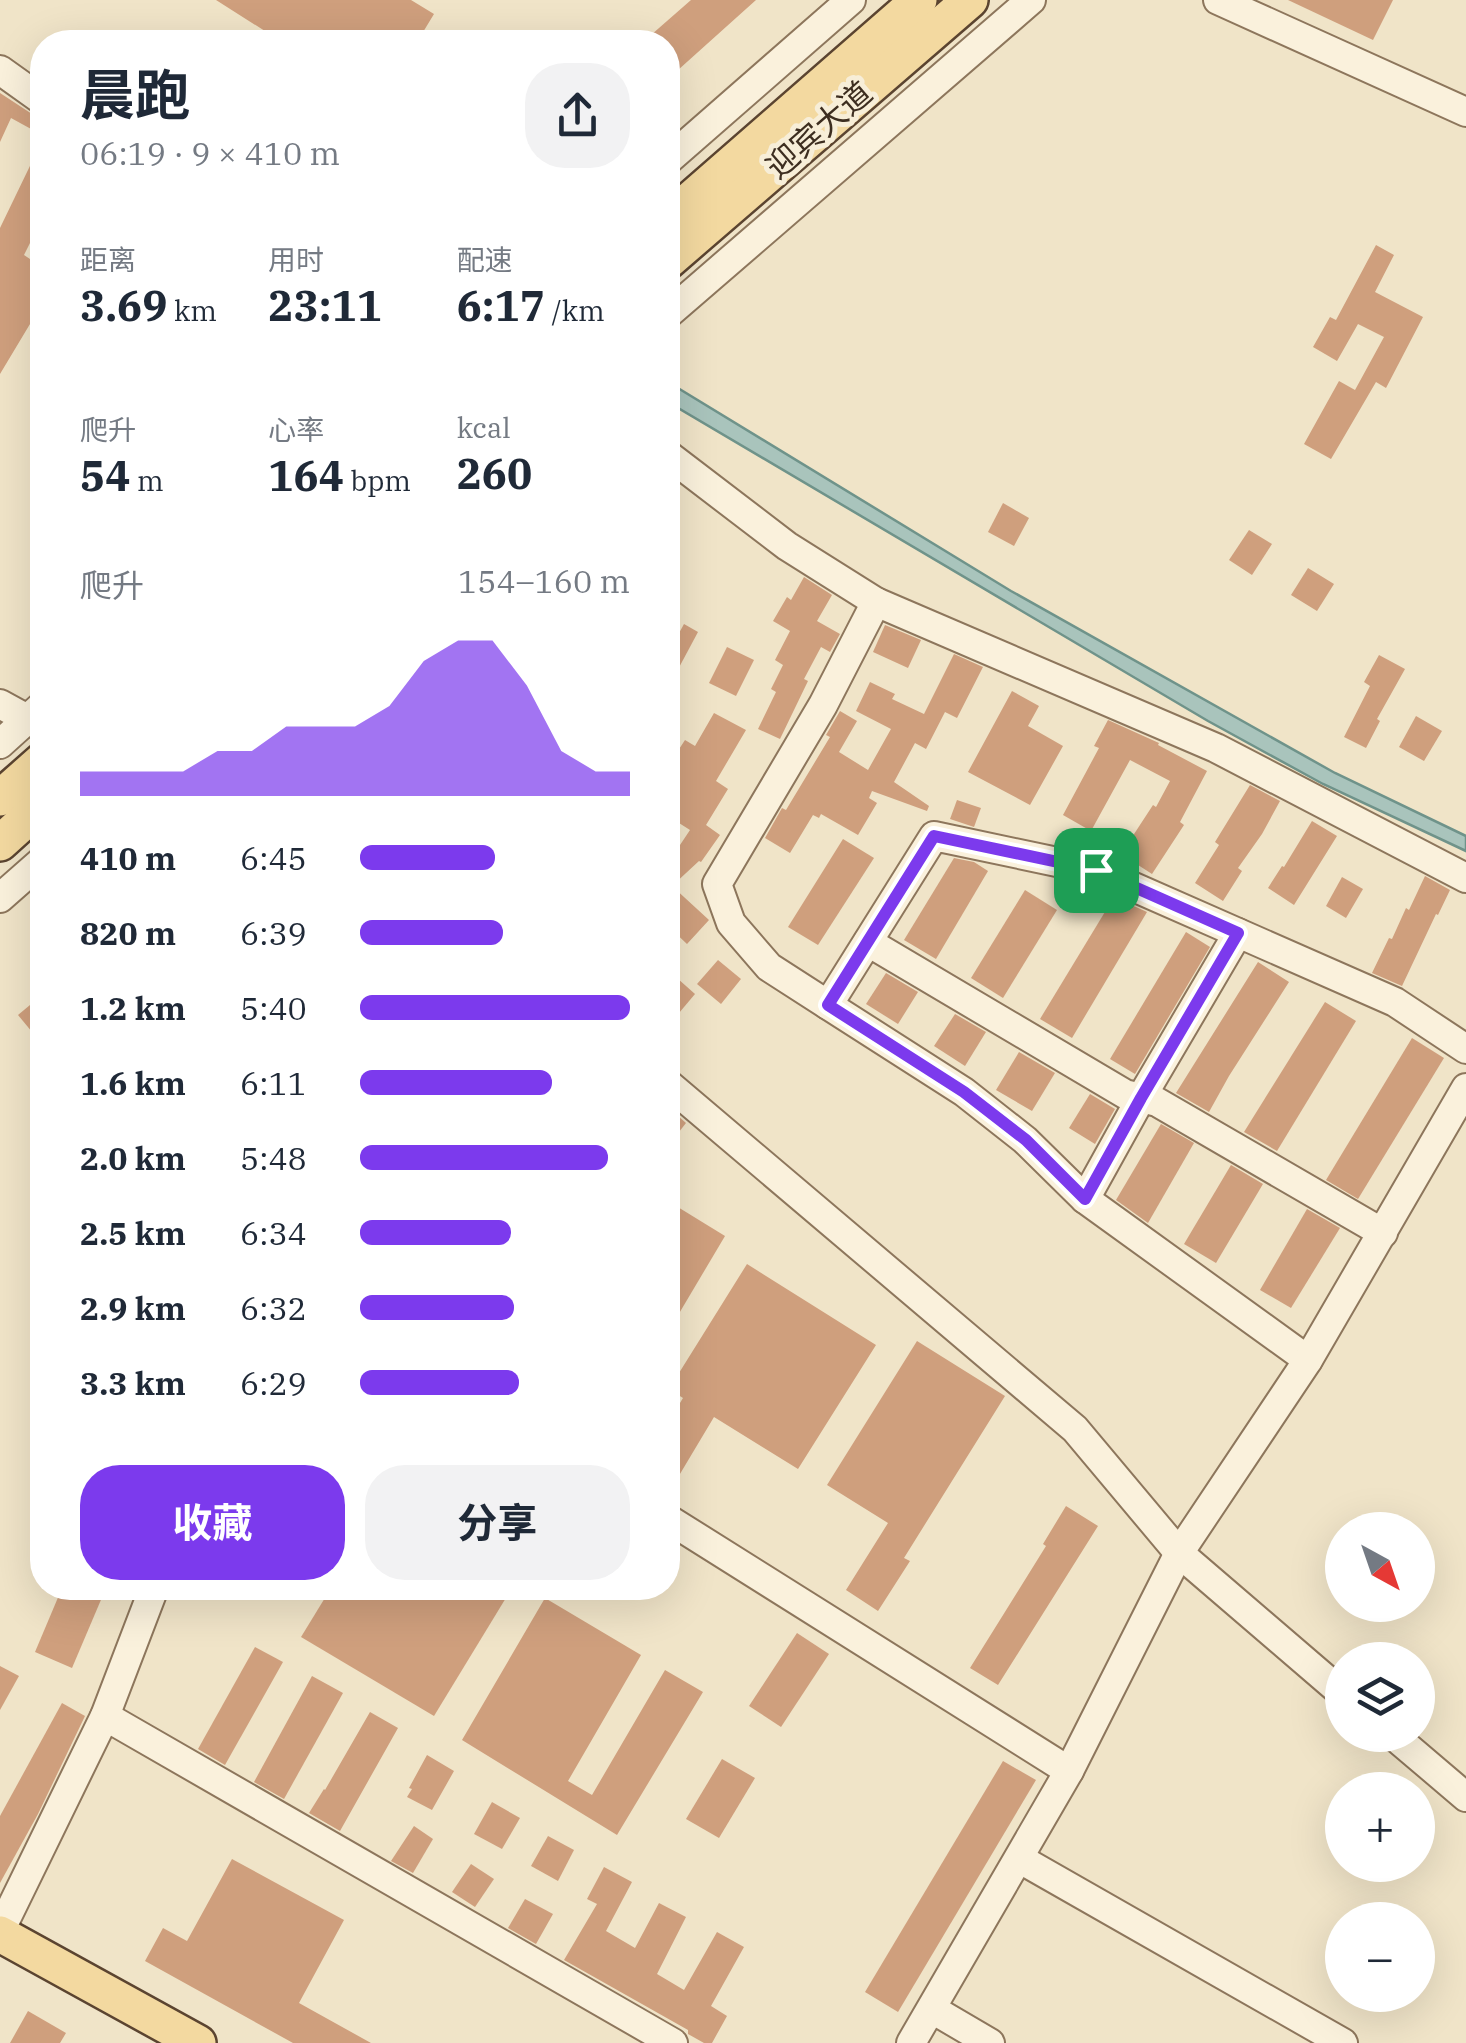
<!DOCTYPE html>
<html lang="zh">
<meta charset="utf-8">
<style>
:root{--surface:#fff;--page:#f2f2f3;--text:#1f2937;--muted:#747a83;--accent:#7c3aed}
body{margin:0;font-family:"IBM Plex Serif","Noto Sans SC",serif;background:var(--page);color:var(--text);height:100vh;display:flex;flex-direction:column;font-size:38px;white-space:nowrap}
*{box-sizing:border-box;margin:0}
p{font-size:32px;color:var(--muted)}
.icon{flex:none;width:55px;height:55px;fill:none;stroke:currentColor;stroke-width:2;stroke-linecap:round;stroke-linejoin:round}
.map{position:relative;flex:1;overflow:hidden}
.sheet{position:absolute;left:30px;top:30px;width:650px;height:1570px;display:flex;flex-direction:column;background:var(--surface);border-radius:40px;box-shadow:0 10px 40px #0002}
.sheet>*{flex:none}
.needle{width:65px;rotate:140deg}
.buttons{position:absolute;left:1325px;top:1512px;display:grid;gap:20px}
.buttons a{display:grid;place-items:center;width:110px;height:110px;border-radius:50%;background:var(--surface);box-shadow:0 10px 40px #0002;font-size:50px}
.pin{position:absolute;display:grid;place-items:center;width:85px;height:85px;color:#fff;margin:-42px;border-radius:20px;box-shadow:0 5px 15px #0006}
.round{display:grid;place-items:center;flex:none;width:105px;height:105px;border-radius:40px;background:var(--page)}
.summary{display:flex;align-items:center;justify-content:space-between;height:170px;padding:0 50px}
h1{font-size:55px;font-weight:700;line-height:75px}
.stats{display:grid;grid-template-columns:repeat(3,1fr);gap:15px;height:170px;padding:10px 50px}
.stats div{display:grid;align-content:center}
.stats b{font-size:42px;font-weight:700}
.stats small{font-size:28px;font-weight:400}
.stats p{font-size:28px}
.chart{height:280px;padding:20px 50px}
.chart p{display:flex;justify-content:space-between}
.chart svg{width:100%;height:180px;margin-top:10px;fill:var(--accent);opacity:.7}
.button{display:flex;gap:20px;margin-top:auto;padding:20px 50px}
.button a{flex:1;height:115px;border-radius:40px;background:var(--accent);color:#fff;font-size:40px;font-weight:700;line-height:115px;text-align:center}
.button a+a{background:var(--page);color:var(--text)}
ul{padding:0 50px;list-style:none;font-size:32px}
li{display:grid;grid-template-columns:160px 120px 1fr;align-items:center;height:75px}
li i{height:25px;border-radius:12px;background:var(--accent)}
.map>svg:first-child{display:block}
.water{fill:#a9c4bc;stroke:#6f938a;stroke-width:2.5}
.building{fill:#cf9f7d}
.lines{fill:none;stroke-linecap:round;stroke-linejoin:round}
.minor-casing{stroke:#8d765c;stroke-width:32}
.major-casing{stroke:#5b4430;stroke-width:40}
.minor{stroke:#faf1dc;stroke-width:28}
.major{stroke:#f3d9a0;stroke-width:35}
.route-casing{stroke:#fff;stroke-width:20}
.route{stroke:#7c3aed;stroke-width:12}
.labels{text-anchor:middle;stroke-width:10;stroke-linejoin:round;paint-order:stroke}
.street-label{font-size:32px;fill:#3d2e20;stroke:#f7eed8}
</style>
<div class="map">
<svg width="1466" height="2043" viewBox="0 0 1466 2043">
<rect width="100%" height="100%" fill="#f0e4c8"/>
<polygon class="water" points="668,382 1011,591 1335,773 1466,836 1466,851 1323,784 1208,721 668,402"/>
<g class="building">
<polygon points="216,0 411,0 434,14 417,42 279,42 267,35 268,33"/>
<polygon points="691,0 756,0 668,79 668,42 643,42"/>
<polygon points="1288,0 1393,0 1373,40"/>
<polygon points="0,93 32,114 42,117 42,135 11,118 0,142"/>
<polygon points="42,141 42,182 32,205 42,210 42,219 24,255 42,267 42,304 0,374 0,228"/>
<polygon points="1376,245 1394,255 1375,292 1423,317 1386,388 1376,382 1331,459 1304,444 1339,381 1355,390 1384,337 1358,324 1337,361 1313,347 1330,317 1336,320"/>
<polygon points="1003,503 1029,518 1014,546 988,532"/>
<polygon points="1249,530 1272,544 1252,575 1229,560"/>
<polygon points="1308,568 1334,584 1317,611 1291,595"/>
<polygon points="804,577 832,595 817,621 840,634 830,652 821,647 804,679 808,681 780,739 758,729 776,692 771,689 783,665 775,660 790,631 773,621 787,597 791,600"/>
<polygon points="684,624 698,632 668,688 668,653"/>
<polygon points="885,625 921,640 908,668 873,652"/>
<polygon points="727,647 754,660 736,696 709,683"/>
<polygon points="954,654 983,667 957,718 945,712 926,749 915,743 894,782 929,806 927,811 872,791 869,798 877,803 858,835 821,814 819,818 813,815 790,853 765,838 782,808 786,810 830,737 826,735 840,711 857,721 839,752 868,770 891,729 856,711 870,682 895,694 892,699 924,714"/>
<polygon points="1379,655 1405,669 1377,719 1380,721 1366,748 1344,737 1370,686 1364,682"/>
<polygon points="1012,691 1039,706 1028,726 1063,746 1030,805 968,772"/>
<polygon points="714,713 746,730 716,781 728,789 706,825 720,835 701,862 699,861 672,886 709,920 687,944 668,926 668,863 690,830 668,816 668,766 685,740 695,746"/>
<polygon points="1416,716 1442,731 1424,761 1399,747"/>
<polygon points="1108,720 1159,743 1158,745 1207,771 1180,822 1184,825 1152,874 1121,854 1153,805 1156,807 1170,781 1130,760 1091,831 1063,815 1099,748 1094,746"/>
<polygon points="1250,785 1280,801 1262,834 1238,868 1242,871 1223,901 1195,883 1219,845 1215,842"/>
<polygon points="957,800 981,808 974,827 950,819"/>
<polygon points="1312,821 1337,836 1294,905 1268,888 1282,866 1284,867"/>
<polygon points="843,839 874,858 818,945 788,927"/>
<polygon points="954,858 974,862 988,871 936,959 904,940"/>
<polygon points="1425,876 1450,890 1438,915 1436,914 1402,986 1372,973 1389,938 1392,939 1406,908 1409,910"/>
<polygon points="1342,877 1363,889 1346,918 1326,906"/>
<polygon points="1025,890 1057,910 1003,998 971,978"/>
<polygon points="1114,897 1147,912 1072,1038 1040,1019"/>
<polygon points="1186,932 1210,947 1135,1074 1110,1059"/>
<polygon points="718,960 741,979 721,1004 697,984"/>
<polygon points="1258,962 1289,982 1229,1076 1209,1112 1176,1093"/>
<polygon points="668,970 695,994 668,1026"/>
<polygon points="886,973 918,992 898,1024 866,1004"/>
<polygon points="42,995 42,1044 18,1015"/>
<polygon points="1325,1002 1356,1021 1277,1151 1244,1132"/>
<polygon points="955,1014 986,1032 965,1066 934,1046"/>
<polygon points="1412,1038 1444,1058 1358,1199 1326,1180"/>
<polygon points="1019,1052 1055,1073 1032,1111 996,1090"/>
<polygon points="1090,1094 1115,1109 1095,1144 1069,1128"/>
<polygon points="668,1107 686,1123 668,1146"/>
<polygon points="1161,1124 1194,1143 1148,1223 1116,1200"/>
<polygon points="1231,1165 1263,1184 1216,1263 1184,1244"/>
<polygon points="668,1201 725,1236 668,1332"/>
<polygon points="1307,1209 1340,1228 1291,1308 1260,1290"/>
<polygon points="747,1264 876,1345 798,1469 714,1417 668,1494 668,1423 683,1398 669,1389"/>
<polygon points="917,1341 1005,1396 904,1558 910,1561 878,1611 846,1590 888,1523 827,1485"/>
<polygon points="1066,1506 1098,1526 998,1685 970,1668 1046,1546 1043,1544"/>
<polygon points="62,1588 106,1588 72,1668 35,1652"/>
<polygon points="331,1588 512,1588 434,1716 301,1637"/>
<polygon points="545,1598 641,1655 568,1781 592,1795 665,1670 703,1692 617,1835 462,1740"/>
<polygon points="797,1633 829,1654 781,1727 749,1706"/>
<polygon points="255,1647 283,1662 225,1765 198,1749"/>
<polygon points="0,1666 19,1676 0,1710"/>
<polygon points="312,1676 343,1693 284,1799 254,1782"/>
<polygon points="62,1703 85,1716 38,1814 0,1883 0,1816"/>
<polygon points="370,1712 398,1728 340,1831 309,1813 324,1789 325,1790"/>
<polygon points="427,1755 454,1771 432,1810 407,1797 412,1789 409,1788"/>
<polygon points="722,1759 755,1778 719,1838 686,1819"/>
<polygon points="1003,1761 1036,1780 898,2012 865,1992"/>
<polygon points="492,1802 520,1818 502,1849 474,1834"/>
<polygon points="414,1826 433,1839 413,1873 391,1861"/>
<polygon points="548,1836 574,1850 558,1881 531,1866"/>
<polygon points="232,1859 344,1920 299,2003 371,2043 293,2043 145,1961 163,1928 187,1941"/>
<polygon points="471,1864 494,1879 475,1907 452,1892"/>
<polygon points="604,1867 632,1882 606,1931 635,1948 659,1903 686,1917 657,1974 684,1990 717,1932 744,1947 711,2006 727,2016 712,2043 704,2043 688,2034 688,2030 564,1960 597,1904 587,1899"/>
<polygon points="525,1899 553,1914 536,1944 508,1928"/>
<polygon points="28,2011 66,2033 60,2043 10,2043"/>
</g>
<g class="lines">
<defs>
<g id="minor">
<polyline points="1218,0 1466,112"/>
<polyline points="0,70 42,100"/>
<polyline points="668,160 851,0"/>
<polyline points="668,314 1031,0"/>
<polyline points="668,455 787,546 876,602 1216,748 1466,878"/>
<polyline points="876,602 823,705 717,884 731,923 769,967 828,1005 934,836 1095,870 1395,1002 1466,1049"/>
<polyline points="0,704 42,727"/>
<polyline points="0,744 42,706"/>
<polyline points="0,898 42,861"/>
<polyline points="868,942 1125,1094 1157,1102 1383,1233"/>
<polyline points="828,1005 964,1092 1025,1140 1085,1199 1308,1360"/>
<polyline points="668,1084 1075,1429 1179,1553 1342,1693"/>
<polyline points="1085,1199 1141,1098 1238,933"/>
<polyline points="668,1519 1069,1771"/>
<polyline points="105,1716 673,2043"/>
<polyline points="1393,1735 1466,1797"/>
<polyline points="1020,1859 1343,2043"/>
<polyline points="0,1931 105,1716 154,1588"/>
<polyline points="932,2009 990,2043"/>
<polyline points="911,2043 1069,1771 1179,1553 1308,1360 1466,1088"/>
</g>
<g id="major">
<polyline points="668,219 919,0"/>
<polyline points="668,261 970,0"/>
<polyline points="0,798 42,761"/>
<polyline points="0,843 42,805"/>
<polyline points="0,1934 198,2043"/>
</g>
</defs>
<use href="#minor" class="minor-casing"/>
<use href="#major" class="major-casing"/>
<use href="#minor" class="minor"/>
<use href="#major" class="major"/>
</g>
<g class="lines">
<defs>
<polygon id="route" points="934,836 1096,870 1238,933 1141,1098 1085,1199 1026,1140 964,1092 828,1005"/>
</defs>
<use href="#route" class="route-casing"/>
<use href="#route" class="route"/>
</g>
<g class="labels">
<g class="street-label">
<text transform="translate(819 130) rotate(-41)" y="11">迎宾大道</text>
</g>
</g>
</svg>
<div class="buttons">
<a><svg class="needle" viewBox="-14 -14 28 28"><path d="M0-13l5 13h-10z" fill="#e53935"/><path d="M0 13l5-13h-10z" fill="#747a83"/></svg></a>
<a><svg class="icon" aria-label="layers" viewBox="0 0 24 24"><path d="M12 4l9 5-9 5-9-5zM3 14l9 5 9-5"/></svg></a>
<a>+</a>
<a>−</a>
</div>
<div class="pin" style="left:1096px;top:870px;background:#1e9e55"><svg class="icon" aria-label="arrive" viewBox="0 0 24 24"><path d="M6 21V4h12l-3 4 3 4H6"/></svg></div>
<section class="sheet">
<div class="summary"><div><h1>晨跑</h1><p>06:19 · 9 × 410 m</p></div><a class="round"><svg class="icon" aria-label="share" viewBox="0 0 24 24"><path d="M12 15V3M7 8l5-5 5 5M5 13v7h14v-7"/></svg></a></div>
<div class="stats">
<div><p>距离</p><b>3.69<small> km</small></b></div>
<div><p>用时</p><b>23:11</b></div>
<div><p>配速</p><b>6:17<small> /km</small></b></div>
</div>
<div class="stats">
<div><p>爬升</p><b>54<small> m</small></b></div>
<div><p>心率</p><b>164<small> bpm</small></b></div>
<div><p>kcal</p><b>260</b></div>
</div>
<div class="chart"><p><span>爬升</span>154–160 m</p>
<svg viewBox="0 0 160 44" preserveAspectRatio="none"><path d="M0 44V38L10 38L20 38L30 38L40 33L50 33L60 27L70 27L80 27L90 22L100 11L110 6L120 6L130 17L140 33L150 38L160 38V44z"/></svg>
</div>
<ul>
<li><b>410 m</b>6:45<i style="width:50%"></i></li>
<li><b>820 m</b>6:39<i style="width:53%"></i></li>
<li><b>1.2 km</b>5:40<i style="width:100%"></i></li>
<li><b>1.6 km</b>6:11<i style="width:71%"></i></li>
<li><b>2.0 km</b>5:48<i style="width:92%"></i></li>
<li><b>2.5 km</b>6:34<i style="width:56%"></i></li>
<li><b>2.9 km</b>6:32<i style="width:57%"></i></li>
<li><b>3.3 km</b>6:29<i style="width:59%"></i></li>
</ul>
<div class="button"><a>收藏</a><a>分享</a></div>
</section>
</div>
